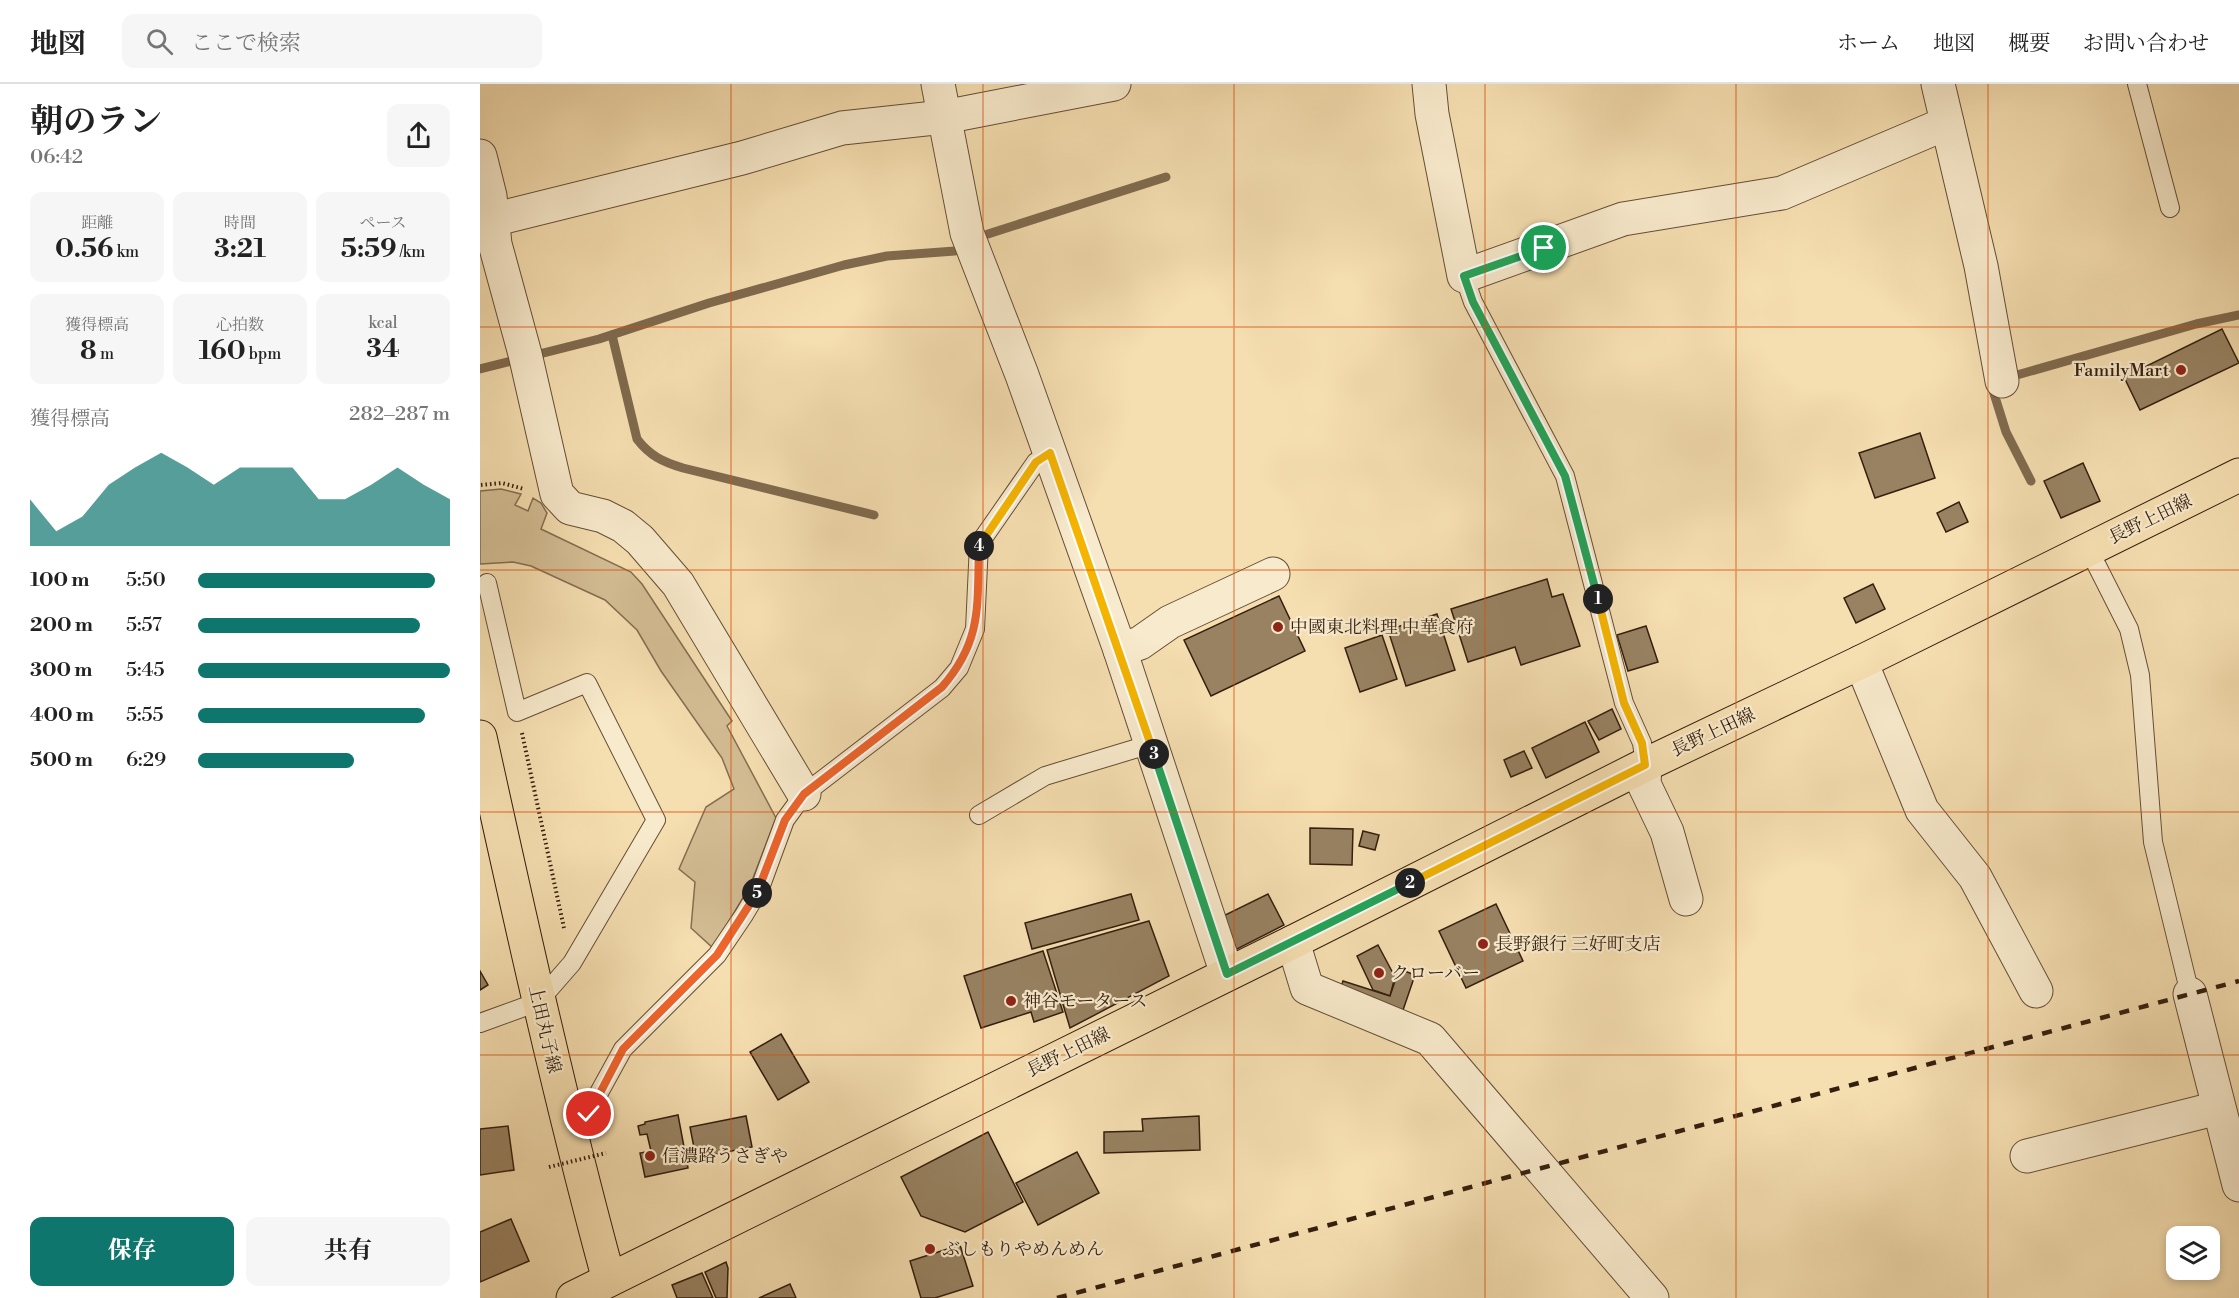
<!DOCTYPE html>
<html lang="ja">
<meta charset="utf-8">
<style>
:root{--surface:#fff;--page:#f6f6f6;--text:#222;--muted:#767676;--line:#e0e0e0;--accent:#0f766e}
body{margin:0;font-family:"Libre Bodoni","Noto Serif JP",serif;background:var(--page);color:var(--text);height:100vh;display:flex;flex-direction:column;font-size:22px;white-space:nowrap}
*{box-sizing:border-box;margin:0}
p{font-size:20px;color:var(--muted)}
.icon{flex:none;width:33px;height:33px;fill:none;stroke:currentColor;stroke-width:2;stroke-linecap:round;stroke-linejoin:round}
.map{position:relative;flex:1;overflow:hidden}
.details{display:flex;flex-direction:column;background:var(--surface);width:480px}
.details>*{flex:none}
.buttons{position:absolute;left:1686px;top:1142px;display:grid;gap:12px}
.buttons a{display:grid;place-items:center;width:54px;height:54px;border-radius:12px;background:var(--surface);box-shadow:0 3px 9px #0003;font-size:30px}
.pin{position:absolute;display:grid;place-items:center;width:51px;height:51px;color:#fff;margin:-26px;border:3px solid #fff;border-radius:50%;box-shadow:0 2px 6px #0007}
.km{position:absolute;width:30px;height:30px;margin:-15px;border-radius:50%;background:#222;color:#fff;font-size:16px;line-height:30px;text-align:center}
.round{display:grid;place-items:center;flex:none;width:63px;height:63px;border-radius:12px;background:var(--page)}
.headline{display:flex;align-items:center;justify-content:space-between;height:102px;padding:0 30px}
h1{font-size:33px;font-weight:700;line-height:45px}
.figures{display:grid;grid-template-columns:repeat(3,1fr);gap:9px;height:102px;padding:6px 30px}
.figures div{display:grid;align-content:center;border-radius:12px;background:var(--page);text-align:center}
.figures b{font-size:26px;font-weight:700}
.figures small{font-size:16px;font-weight:400}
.figures p{font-size:16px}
.chart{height:168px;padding:12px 30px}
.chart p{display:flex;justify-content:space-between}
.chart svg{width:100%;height:108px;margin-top:6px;fill:var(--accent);opacity:.7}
.primary-button{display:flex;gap:12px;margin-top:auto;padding:12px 30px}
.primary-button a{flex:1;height:69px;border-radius:12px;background:var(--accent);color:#fff;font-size:24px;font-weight:700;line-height:69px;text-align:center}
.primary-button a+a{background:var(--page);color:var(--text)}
ul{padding:0 30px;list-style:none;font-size:20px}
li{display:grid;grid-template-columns:96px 72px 1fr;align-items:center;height:45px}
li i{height:15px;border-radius:8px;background:var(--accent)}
header{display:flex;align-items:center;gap:36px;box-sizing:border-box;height:84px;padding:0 30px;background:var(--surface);border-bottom:2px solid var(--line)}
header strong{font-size:28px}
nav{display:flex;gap:33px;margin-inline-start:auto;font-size:21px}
.search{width:420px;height:54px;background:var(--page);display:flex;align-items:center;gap:15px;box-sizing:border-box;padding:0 21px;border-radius:12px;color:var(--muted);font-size:22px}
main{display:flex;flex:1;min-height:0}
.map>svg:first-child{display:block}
.green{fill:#d4bd94;stroke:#846e51;stroke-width:1.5}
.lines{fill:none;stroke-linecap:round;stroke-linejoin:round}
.stream{stroke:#806a4e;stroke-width:9}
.building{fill:#988262;stroke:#341e0e;stroke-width:1.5}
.lane-casing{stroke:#644e36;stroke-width:20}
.street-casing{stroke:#644e36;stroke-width:35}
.primary-casing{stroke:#341e0e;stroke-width:35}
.path{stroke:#341e0e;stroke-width:4;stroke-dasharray:1.5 3;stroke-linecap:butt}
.lane{stroke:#f8eacc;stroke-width:18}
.street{stroke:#f8eacc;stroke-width:33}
.primary{stroke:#f5deb0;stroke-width:33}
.rail{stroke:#341e0e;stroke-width:4.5;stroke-dasharray:10 10;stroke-linecap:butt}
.path-bridge{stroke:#341e0e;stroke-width:4;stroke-dasharray:1.5 3;stroke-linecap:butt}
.split-1-casing{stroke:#fff;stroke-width:12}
.split-2-casing{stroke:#fff;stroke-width:12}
.split-3-casing{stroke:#fff;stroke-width:12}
.split-4-casing{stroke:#fff;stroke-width:12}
.split-5-casing{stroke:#fff;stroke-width:12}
.split-6-casing{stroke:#fff;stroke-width:12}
.split-1{stroke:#22a559;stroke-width:8}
.split-2{stroke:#f5b400;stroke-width:8}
.split-3{stroke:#22a559;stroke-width:8}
.split-4{stroke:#f5b400;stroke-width:8}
.split-5{stroke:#f0652b;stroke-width:8}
.split-6{stroke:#f0652b;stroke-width:8}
.grid{fill:none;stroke:#d6530c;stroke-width:1.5;stroke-opacity:0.55}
.poi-dot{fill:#8f2418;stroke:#f8eacc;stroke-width:2}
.labels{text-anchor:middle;stroke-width:4.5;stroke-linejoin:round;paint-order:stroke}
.poi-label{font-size:18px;fill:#341e0e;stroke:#f8eacc;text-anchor:start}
.street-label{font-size:18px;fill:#341e0e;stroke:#f8eacc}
</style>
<header>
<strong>地図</strong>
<div class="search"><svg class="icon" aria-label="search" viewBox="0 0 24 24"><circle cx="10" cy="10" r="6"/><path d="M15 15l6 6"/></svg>ここで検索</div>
<nav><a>ホーム</a><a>地図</a><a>概要</a><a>お問い合わせ</a></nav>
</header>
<main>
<section class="details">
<div class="headline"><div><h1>朝のラン</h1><p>06:42</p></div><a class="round"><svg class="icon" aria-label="share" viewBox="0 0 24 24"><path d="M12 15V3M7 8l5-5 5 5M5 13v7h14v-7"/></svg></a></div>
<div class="figures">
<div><p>距離</p><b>0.56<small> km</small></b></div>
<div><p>時間</p><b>3:21</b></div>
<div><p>ペース</p><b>5:59<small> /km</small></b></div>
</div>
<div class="figures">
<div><p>獲得標高</p><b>8<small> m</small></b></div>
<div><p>心拍数</p><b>160<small> bpm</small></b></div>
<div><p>kcal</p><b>34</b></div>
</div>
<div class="chart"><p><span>獲得標高</span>282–287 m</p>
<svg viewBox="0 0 160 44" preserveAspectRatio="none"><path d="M0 44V25L10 38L20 32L30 19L40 12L50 6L60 12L70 19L80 12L90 12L100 12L110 25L120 25L130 19L140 12L150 19L160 25V44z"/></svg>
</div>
<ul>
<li><b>100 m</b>5:50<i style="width:94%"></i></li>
<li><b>200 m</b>5:57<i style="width:88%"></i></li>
<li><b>300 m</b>5:45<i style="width:100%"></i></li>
<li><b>400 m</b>5:55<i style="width:90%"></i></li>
<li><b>500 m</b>6:29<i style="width:62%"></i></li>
</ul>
<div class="primary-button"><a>保存</a><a>共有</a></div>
</section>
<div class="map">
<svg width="1759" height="1214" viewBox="0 0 1759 1214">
<rect width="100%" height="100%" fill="#f5deb0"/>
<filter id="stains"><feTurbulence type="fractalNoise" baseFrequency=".00333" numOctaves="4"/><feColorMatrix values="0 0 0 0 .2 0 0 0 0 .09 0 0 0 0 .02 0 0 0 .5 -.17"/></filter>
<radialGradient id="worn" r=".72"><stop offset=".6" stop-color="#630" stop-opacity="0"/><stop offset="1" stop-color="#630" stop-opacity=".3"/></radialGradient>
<polygon class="green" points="21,405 41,410 35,421 48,427 53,414 61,419 67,429 61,445 151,488 162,500 252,637 247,642 296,734 270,802 233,864 211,844 215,798 199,785 226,723 254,705 242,674 181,587 157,546 125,516 51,482 33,478 0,480 0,407"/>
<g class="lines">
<g class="stream">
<polyline points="508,150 686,93"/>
<path d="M132,251L157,355C170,372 183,378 203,384L394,431"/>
<polyline points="0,285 119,255 229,219 364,181 407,172 475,167"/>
<polyline points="1530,293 1716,240 1759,231"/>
<polyline points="1511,300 1526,348 1551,397"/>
</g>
</g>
<g class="building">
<polygon points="1742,245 1759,279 1660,326 1644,293"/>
<polygon points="1440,349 1455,394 1395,414 1379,369"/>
<polygon points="1603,379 1620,417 1581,434 1564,397"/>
<polygon points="1479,418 1488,438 1466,448 1457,429"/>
<polygon points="1067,495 1072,513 1083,510 1100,562 1041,581 1035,563 988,578 971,525"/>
<polygon points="1393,500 1405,525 1376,539 1364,514"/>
<polygon points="799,512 825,567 731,612 704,556"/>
<polygon points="957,530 975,586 926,602 908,546"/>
<polygon points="1166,542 1178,578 1148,587 1137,551"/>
<polygon points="902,551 917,595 880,608 865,564"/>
<polygon points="1132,625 1141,645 1119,656 1108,637"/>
<polygon points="1105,638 1119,668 1066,694 1052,664"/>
<polygon points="1044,667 1052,684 1031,693 1024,676"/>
<polygon points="830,744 873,745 872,781 830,780"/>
<polygon points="883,747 899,751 895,766 879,762"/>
<polygon points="651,810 659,836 552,865 545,839"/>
<polygon points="788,810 804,841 755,866 739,834"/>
<polygon points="1016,820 1043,877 986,904 959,847"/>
<polygon points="669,837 689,892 590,944 567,866"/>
<polygon points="898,861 915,893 910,912 893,906 877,872"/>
<polygon points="563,867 583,928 554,938 551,928 501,944 484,892"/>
<polygon points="919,885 935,891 921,932 858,912 863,897 910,912"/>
<polygon points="0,887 8,901 0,906"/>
<polygon points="301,950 329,998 298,1016 270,968"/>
<polygon points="198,1031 208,1084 165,1093 160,1069 171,1067 167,1050 160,1051 158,1042 165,1040 165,1038"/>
<polygon points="266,1032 272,1063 216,1074 210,1043"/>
<polygon points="719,1032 720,1066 624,1069 624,1048 663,1047 662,1035"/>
<polygon points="28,1042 34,1086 0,1091 0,1045"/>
<polygon points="508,1048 543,1118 485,1148 441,1132 421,1093"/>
<polygon points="597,1068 619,1109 558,1141 536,1099"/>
<polygon points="31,1135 49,1177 0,1198 0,1148"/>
<polygon points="480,1161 493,1202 455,1214 441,1214 430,1177"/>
<polygon points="246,1178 248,1184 247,1214 236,1214 225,1188"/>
<polygon points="222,1189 233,1214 197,1214 192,1201"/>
<polygon points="310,1200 316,1214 279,1214"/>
</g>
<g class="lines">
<defs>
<g id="lane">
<polyline points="1657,0 1690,124"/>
<polyline points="984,192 993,218 1085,392 1144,619 1162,659 1165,681"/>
<polyline points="1609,466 1649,545 1660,591 1673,758 1710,910"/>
<polyline points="499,731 565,692 671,660"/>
<polyline points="0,939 58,918 92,879 176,736 107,599 37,628 7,499"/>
<polyline points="95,1060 115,1016 143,965 237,871 264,831 280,804 305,736 324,710 462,604 479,584 495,545 499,460 556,378 570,369"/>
</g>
<g id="street">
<polyline points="458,0 487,149 542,291 640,566 747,890"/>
<polyline points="949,0 952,30 984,192 1143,135 1302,109 1467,39"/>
<polyline points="1458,0 1501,182 1522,297"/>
<polyline points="0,72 10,112 15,160 45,270 77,410 90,424 123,432 143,442 160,456 198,500 324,710"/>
<polyline points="0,139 262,74 362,44 464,33 634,0"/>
<polyline points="640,566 660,559 690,538 793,490"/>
<polyline points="1381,578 1442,726 1495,793 1556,907"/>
<polyline points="1165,681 1164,700 1187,748 1206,815"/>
<polyline points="813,858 827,904 950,955 1172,1214"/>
<polyline points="1710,910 1759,1101"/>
<polyline points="1547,1072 1738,1024"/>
</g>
<g id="primary">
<path d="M0,653C40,835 80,1016 129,1196"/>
<polyline points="93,1214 813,858 1165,681 1381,578 1759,391"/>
</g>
</defs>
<use href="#lane" class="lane-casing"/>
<use href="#street" class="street-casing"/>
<use href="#primary" class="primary-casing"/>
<g class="path">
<polyline points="1,401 22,399 44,405"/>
<polyline points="42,649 84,844"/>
</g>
<use href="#lane" class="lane"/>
<use href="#street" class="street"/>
<use href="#primary" class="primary"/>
<polyline class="rail" points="577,1214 1759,897"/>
<polyline class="path-bridge" points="69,1083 126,1069"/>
</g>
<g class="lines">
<defs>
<polyline id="split-1" points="1064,164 984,192 993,218 1085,392 1118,515"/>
<polyline id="split-2" points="930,799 1165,681 1162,659 1144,619 1118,515"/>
<polyline id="split-3" points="674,670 747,890 930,799"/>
<polyline id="split-4" points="499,462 556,378 570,369 674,670"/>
<path id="split-5" d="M277,809L305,736L324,710L462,603C503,556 497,520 499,462"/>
<polyline id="split-6" points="109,1030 143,965 237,871 277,809"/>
</defs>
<use href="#split-1" class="split-1-casing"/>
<use href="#split-2" class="split-2-casing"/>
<use href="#split-3" class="split-3-casing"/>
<use href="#split-4" class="split-4-casing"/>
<use href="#split-5" class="split-5-casing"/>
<use href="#split-6" class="split-6-casing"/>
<use href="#split-1" class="split-1"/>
<use href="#split-2" class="split-2"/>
<use href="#split-3" class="split-3"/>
<use href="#split-4" class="split-4"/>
<use href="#split-5" class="split-5"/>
<use href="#split-6" class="split-6"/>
</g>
<path class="grid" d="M251,0V1214M503,0V1214M754,0V1214M1005,0V1214M1256,0V1214M1508,0V1214M0,243H1759M0,486H1759M0,728H1759M0,971H1759"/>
<g class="poi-dot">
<circle cx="1701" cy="286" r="6"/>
<circle cx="798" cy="543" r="6"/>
<circle cx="1003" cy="860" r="6"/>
<circle cx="899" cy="889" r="6"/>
<circle cx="531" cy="917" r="6"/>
<circle cx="170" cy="1072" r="6"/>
<circle cx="450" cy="1165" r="6"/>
</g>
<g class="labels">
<g class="poi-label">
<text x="1689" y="292" text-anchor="end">FamilyMart</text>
<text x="810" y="549">中國東北料理 中華食府</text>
<text x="1015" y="866">長野銀行 三好町支店</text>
<text x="911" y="895">クローバー</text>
<text x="543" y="923">神谷モータース</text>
<text x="182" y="1078">信濃路うさぎや</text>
<text x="462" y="1171">ぶしもりやめんめん</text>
</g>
<g class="street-label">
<text transform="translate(1670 435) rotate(-26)" y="6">長野上田線</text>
<text transform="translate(1233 648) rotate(-25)" y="6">長野上田線</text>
<text transform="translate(65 945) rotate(77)" y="6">上田丸子線</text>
<text transform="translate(588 968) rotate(-26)" y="6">長野上田線</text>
</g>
</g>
<rect width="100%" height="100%" filter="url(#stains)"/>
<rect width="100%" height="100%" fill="url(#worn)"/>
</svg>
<div class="buttons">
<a><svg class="icon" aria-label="layers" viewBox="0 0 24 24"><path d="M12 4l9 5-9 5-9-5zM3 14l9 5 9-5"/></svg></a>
</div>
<div class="pin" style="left:1064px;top:164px;background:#1e9e55"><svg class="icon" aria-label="arrive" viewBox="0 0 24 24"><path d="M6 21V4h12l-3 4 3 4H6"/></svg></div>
<div class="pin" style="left:109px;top:1030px;background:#d93025"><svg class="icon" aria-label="check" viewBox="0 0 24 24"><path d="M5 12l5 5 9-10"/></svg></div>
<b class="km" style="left:1118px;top:515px">1</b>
<b class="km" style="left:930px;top:799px">2</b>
<b class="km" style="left:674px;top:670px">3</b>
<b class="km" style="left:499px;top:462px">4</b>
<b class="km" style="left:277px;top:809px">5</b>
</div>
</main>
